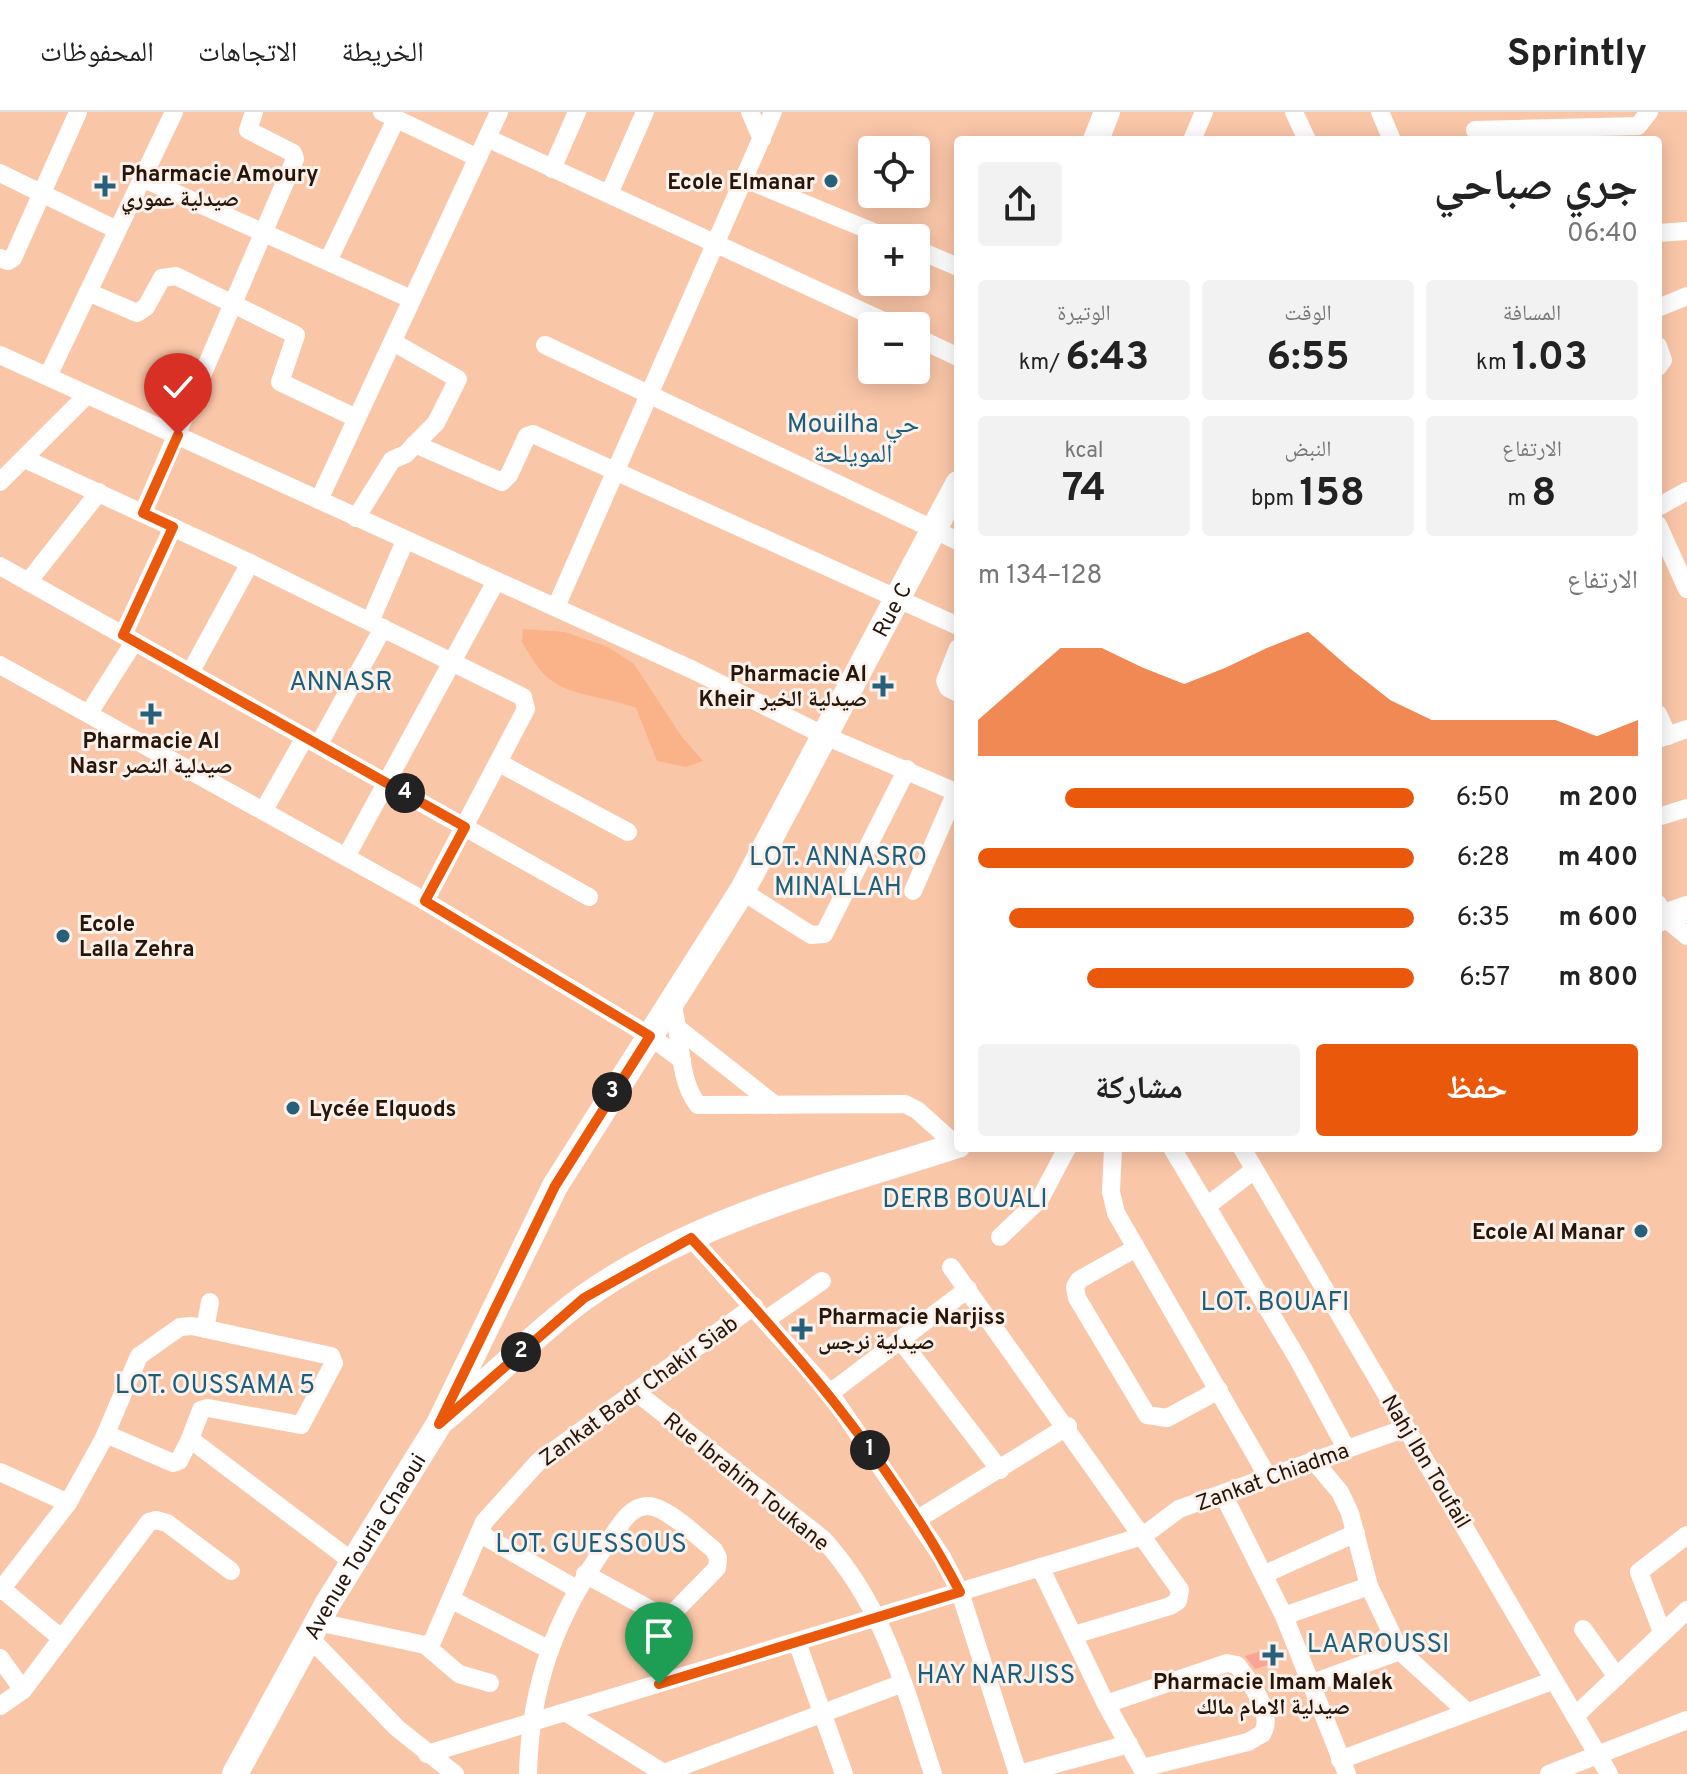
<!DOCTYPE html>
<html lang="ar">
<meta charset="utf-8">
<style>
:root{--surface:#fff;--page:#f2f2f2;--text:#222;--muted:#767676;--line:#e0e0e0;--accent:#ea580c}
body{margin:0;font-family:Overpass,"Noto Naskh Arabic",sans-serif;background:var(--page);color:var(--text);direction:rtl;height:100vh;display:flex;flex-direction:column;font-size:30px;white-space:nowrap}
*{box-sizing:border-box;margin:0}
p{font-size:26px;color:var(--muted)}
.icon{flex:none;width:44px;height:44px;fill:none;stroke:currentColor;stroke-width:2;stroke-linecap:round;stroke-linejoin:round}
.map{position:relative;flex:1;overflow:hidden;direction:ltr}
.drawer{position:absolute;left:954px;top:24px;width:708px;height:1016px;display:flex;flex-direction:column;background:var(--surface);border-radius:8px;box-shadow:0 4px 20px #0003;direction:rtl}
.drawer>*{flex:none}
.fabs{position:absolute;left:858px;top:24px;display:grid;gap:16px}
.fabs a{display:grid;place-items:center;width:72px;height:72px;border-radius:8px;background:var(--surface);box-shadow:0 4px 20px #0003;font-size:40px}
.pin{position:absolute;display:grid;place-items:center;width:68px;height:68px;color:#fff;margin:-82px -34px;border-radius:50% 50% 50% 0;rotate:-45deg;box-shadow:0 0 8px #0007}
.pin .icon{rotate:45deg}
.km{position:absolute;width:40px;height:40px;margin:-20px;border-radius:50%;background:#222;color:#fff;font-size:22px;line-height:40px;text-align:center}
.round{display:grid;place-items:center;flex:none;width:84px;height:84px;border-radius:8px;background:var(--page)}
.overview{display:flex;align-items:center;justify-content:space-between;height:136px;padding:0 24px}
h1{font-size:44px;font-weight:700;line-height:60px}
.stats{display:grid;grid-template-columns:repeat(3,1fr);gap:12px;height:136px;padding:8px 24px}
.stats div{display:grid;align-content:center;border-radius:8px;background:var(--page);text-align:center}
.stats b{font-size:40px;font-weight:700}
.stats small{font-size:22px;font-weight:400}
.stats p{font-size:22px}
.chart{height:224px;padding:16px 24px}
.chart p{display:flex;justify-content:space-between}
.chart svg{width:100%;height:144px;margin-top:8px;fill:var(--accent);opacity:.7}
.button{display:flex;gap:16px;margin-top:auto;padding:16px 24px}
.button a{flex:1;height:92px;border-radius:8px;background:var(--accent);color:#fff;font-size:32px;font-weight:700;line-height:92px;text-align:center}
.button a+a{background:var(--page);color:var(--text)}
ul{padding:0 24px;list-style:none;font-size:26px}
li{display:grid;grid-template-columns:128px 96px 1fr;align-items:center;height:60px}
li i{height:20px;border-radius:10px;background:var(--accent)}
header{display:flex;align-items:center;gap:48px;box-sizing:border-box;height:112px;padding:0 40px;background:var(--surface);border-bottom:2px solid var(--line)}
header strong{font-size:38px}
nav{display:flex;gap:44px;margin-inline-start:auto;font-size:28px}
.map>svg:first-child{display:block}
.green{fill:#fab389}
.building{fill:#f9a494}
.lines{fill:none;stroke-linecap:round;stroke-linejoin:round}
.street{stroke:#fff;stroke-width:18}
.secondary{stroke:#fff;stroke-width:26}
.route-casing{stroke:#fff;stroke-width:16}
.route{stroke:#ea580c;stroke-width:10}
.poi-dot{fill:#27607a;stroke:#fcf1eb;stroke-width:3}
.labels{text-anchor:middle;stroke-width:6;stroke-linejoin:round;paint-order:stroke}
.poi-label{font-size:22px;font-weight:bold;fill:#27150a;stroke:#fcf1eb;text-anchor:start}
.street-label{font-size:22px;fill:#27150a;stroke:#fcf1eb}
.quarter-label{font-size:26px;fill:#1c5f7c;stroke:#fcf1eb}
</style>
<header>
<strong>Sprintly</strong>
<nav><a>الخريطة</a><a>الاتجاهات</a><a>المحفوظات</a></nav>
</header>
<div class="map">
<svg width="1687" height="1662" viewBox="0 0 1687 1662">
<rect width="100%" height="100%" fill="#fac6a8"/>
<path class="green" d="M523,517L565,520L608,535L634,552L682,625L703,649L686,655L657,649L636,596C609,585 571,585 548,566C537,557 529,541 522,530Z"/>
<polygon class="building" points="1272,1536 1277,1550 1255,1557 1245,1544"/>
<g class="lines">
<g class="street">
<polyline points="382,0 478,46"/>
<polyline points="750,0 762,27"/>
<polyline points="1294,0 1307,28"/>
<polyline points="1380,0 1392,28"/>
<polyline points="1475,18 1638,14 1649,0"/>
<polyline points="487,26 894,214"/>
<polyline points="1192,28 1204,0"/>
<polyline points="552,57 577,0"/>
<polyline points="0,61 117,118"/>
<polyline points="142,66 411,187"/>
<polyline points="745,67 888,126"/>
<polyline points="609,82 645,0"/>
<polyline points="1658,121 1687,119"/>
<polyline points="916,137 958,155"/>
<polyline points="0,146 8,149 13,146 78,0"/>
<polyline points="328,149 396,7"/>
<polyline points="88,180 137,201 146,195 162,166 176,164 296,223 280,270 356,306"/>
<polyline points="1658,196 1687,184"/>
<polyline points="916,225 958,245"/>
<polyline points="393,230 458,267 436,311 415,332 502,370 509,363 527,324 533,322 958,514"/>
<polyline points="545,233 958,429"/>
<polyline points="1658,234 1663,248 1658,255"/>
<polyline points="0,243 693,558 823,623 958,681"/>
<polyline points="48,264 174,0"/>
<polyline points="25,347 250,451 523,585 526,597 425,789"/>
<polyline points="0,370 87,283"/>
<polyline points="319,388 499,0"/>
<polyline points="1658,395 1687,379"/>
<polyline points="143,401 295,47 293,41 248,18 254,0"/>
<polyline points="356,406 392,348 406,342 415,332"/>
<polyline points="1658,413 1687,477"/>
<polyline points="0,454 589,785"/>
<polyline points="28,470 99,380"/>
<polyline points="556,495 773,0"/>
<polyline points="370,510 405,429"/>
<polyline points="123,523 173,415"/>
<polyline points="958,536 945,569 948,576 958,581"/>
<polyline points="0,553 425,789 650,924 682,948"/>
<polyline points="190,561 250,451"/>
<polyline points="89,601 134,530"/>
<polyline points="1658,602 1668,624"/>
<polyline points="1658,627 1687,617"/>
<polyline points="319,632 383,516"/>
<polyline points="499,651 628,720"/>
<polyline points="264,698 305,625"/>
<polyline points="1658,705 1687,696"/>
<polyline points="346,745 496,469"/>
<polyline points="742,779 811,823 824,822 907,657"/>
<polyline points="913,779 956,680"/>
<polyline points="1658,792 1664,805 1687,824"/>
<path d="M672,892C682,924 677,966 698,993L905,992L917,998L956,1033"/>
<polyline points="680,918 775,993"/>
<polyline points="1113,1036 1111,1080 1116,1101 1268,1365"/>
<polyline points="1172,1036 1299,1249 1346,1336"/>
<polyline points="1242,1036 1609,1662"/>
<polyline points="1207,1094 1254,1058"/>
<polyline points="1000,1125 1040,1087 1067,1036"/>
<polyline points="691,1126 830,1281 942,1445 960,1480 1018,1662"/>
<polyline points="1136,1136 1079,1168 1075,1175 1077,1186 1147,1303 1167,1306 1219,1278"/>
<polyline points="951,1155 1180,1478 1178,1489 1170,1494 1074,1523"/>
<polyline points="767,1207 822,1169"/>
<polyline points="205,1217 210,1190"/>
<polyline points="902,1230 1000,1358"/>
<path d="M636,1280L823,1427C885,1495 905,1577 933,1662"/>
<polyline points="830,1281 968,1177"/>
<polyline points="106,1322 173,1351 179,1349 190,1327"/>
<polyline points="1313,1348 1340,1380 1350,1401 1369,1474 1400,1539 1467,1600"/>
<polyline points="0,1360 68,1391"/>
<polyline points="1223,1382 1284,1504 1347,1662"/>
<polyline points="918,1407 1068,1314"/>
<polyline points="482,1423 575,1476"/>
<polyline points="1040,1455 1106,1592 1145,1662"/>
<polyline points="1265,1462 1356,1421"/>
<polyline points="2,1477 61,1526"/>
<polyline points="0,1479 68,1391 103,1328 139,1244 180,1215 192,1214 331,1244 334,1251 301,1313 208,1296 201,1298 190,1327 353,1450"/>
<polyline points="452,1488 548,1537"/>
<polyline points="1284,1504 1369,1474"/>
<polyline points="318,1510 425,1533 432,1530 484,1410 538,1350 754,1194"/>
<polyline points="1583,1517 1617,1565"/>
<polyline points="1662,1520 1639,1460 1687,1423"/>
<polyline points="309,1525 397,1616 455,1662"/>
<polyline points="797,1530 844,1662"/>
<polyline points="425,1533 459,1562 490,1571"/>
<polyline points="0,1546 23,1578 0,1594"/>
<polyline points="1310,1572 1400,1539"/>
<polyline points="23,1578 149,1410 156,1408 167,1411 231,1459"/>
<path d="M1106,1592L1227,1551L1237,1553C1250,1570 1275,1602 1262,1622L1248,1630L1142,1656"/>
<polyline points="567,1601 665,1662"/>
<polyline points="1575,1604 1687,1498"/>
<polyline points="427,1642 1143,1424 1179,1397 1406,1316"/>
<polyline points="1340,1648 1552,1569"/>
<polyline points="664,1661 903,1571"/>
<path d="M528,1662C530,1571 557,1502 609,1429C619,1415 629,1394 648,1394C666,1394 699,1426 714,1438L718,1446L717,1456L671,1503L662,1504L585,1462"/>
<polyline points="1019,1662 1129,1632"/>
<polyline points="1549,1662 1687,1608"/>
</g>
<g class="secondary">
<polyline points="1096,28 1107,0"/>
<polyline points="1658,807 1687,797"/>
<path d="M444,1307C491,1268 533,1223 582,1187C692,1108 831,1074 958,1033"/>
<path id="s1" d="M235,1662L328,1491L439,1312L555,1074L742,779L958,372"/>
</g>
</g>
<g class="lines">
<defs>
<path id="route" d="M178,323L143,401L173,415L123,523L465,715L425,789L650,924L555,1074L439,1312L584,1186L691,1126C792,1235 890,1347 960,1480L659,1572"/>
</defs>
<use href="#route" class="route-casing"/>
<use href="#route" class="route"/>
</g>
<g class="poi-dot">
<circle cx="831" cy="69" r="8"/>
<path d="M101 62h8v8h8v8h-8v8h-8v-8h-8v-8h8z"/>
<path d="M879 562h8v8h8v8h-8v8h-8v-8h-8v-8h8z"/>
<path d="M147 590h8v8h8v8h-8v8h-8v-8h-8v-8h8z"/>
<circle cx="63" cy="824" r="8"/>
<circle cx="293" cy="996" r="8"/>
<circle cx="1641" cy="1119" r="8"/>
<path d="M798 1205h8v8h8v8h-8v8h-8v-8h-8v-8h8z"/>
<path d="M1269 1531h8v8h8v8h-8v8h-8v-8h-8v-8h8z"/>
</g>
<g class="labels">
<g class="poi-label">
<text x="121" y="69">Pharmacie Amoury<tspan x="121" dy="25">صيدلية عموري</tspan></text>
<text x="815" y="77" text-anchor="end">Ecole Elmanar</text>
<text x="867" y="569" text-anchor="end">Pharmacie Al<tspan x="867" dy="25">Kheir صيدلية الخير</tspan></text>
<text x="151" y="636" text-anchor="middle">Pharmacie Al<tspan x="151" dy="25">Nasr صيدلية النصر</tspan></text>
<text x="79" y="819">Ecole<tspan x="79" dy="25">Lalla Zehra</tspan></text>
<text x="309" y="1004">Lycée Elquods</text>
<text x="1625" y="1127" text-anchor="end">Ecole Al Manar</text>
<text x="818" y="1212">Pharmacie Narjiss<tspan x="818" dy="25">صيدلية نرجس</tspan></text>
<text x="1273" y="1577" text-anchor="middle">Pharmacie Imam Malek<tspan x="1273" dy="25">صيدلية الامام مالك</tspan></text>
</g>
<g class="street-label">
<text dy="8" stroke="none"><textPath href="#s1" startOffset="1338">Rue C</textPath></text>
<text transform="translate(638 1278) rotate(-36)" y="8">Zankat Badr Chakir Siab</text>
<text transform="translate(1427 1349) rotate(59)" y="8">Nahj Ibn Toufail</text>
<text transform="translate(1272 1364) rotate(-20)" y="8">Zankat Chiadma</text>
<text transform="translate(747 1369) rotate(39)" y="8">Rue Ibrahim Toukane</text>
<text dy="8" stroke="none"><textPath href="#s1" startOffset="262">Avenue Touria Chaoui</textPath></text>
</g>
<g class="quarter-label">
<text x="853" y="320">Mouilha حي<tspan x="853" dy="30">المويلحة</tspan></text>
<text x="341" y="578">ANNASR</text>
<text x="838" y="753">LOT. ANNASRO<tspan x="838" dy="30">MINALLAH</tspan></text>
<text x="965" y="1095">DERB BOUALI</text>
<text x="1275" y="1198">LOT. BOUAFI</text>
<text x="215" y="1281">LOT. OUSSAMA 5</text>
<text x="591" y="1440">LOT. GUESSOUS</text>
<text x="1378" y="1540">LAAROUSSI</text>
<text x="996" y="1571">HAY NARJISS</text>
</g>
</g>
</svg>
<div class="fabs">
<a><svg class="icon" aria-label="locate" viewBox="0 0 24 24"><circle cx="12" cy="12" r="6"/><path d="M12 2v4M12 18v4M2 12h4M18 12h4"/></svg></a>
<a>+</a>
<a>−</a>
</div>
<div class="pin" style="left:659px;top:1572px;background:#1e9e55"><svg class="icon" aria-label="arrive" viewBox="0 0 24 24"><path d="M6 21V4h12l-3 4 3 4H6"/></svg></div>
<div class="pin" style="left:178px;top:323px;background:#d93025"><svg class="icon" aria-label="check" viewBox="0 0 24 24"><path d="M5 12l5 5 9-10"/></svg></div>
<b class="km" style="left:870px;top:1338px">1</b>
<b class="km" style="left:521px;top:1240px">2</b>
<b class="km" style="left:612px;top:980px">3</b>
<b class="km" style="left:405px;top:681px">4</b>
<section class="drawer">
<div class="overview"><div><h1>جري صباحي</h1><p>06:40</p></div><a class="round"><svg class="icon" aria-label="share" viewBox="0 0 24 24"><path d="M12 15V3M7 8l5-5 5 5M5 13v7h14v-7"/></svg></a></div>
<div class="stats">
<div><p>المسافة</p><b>1.03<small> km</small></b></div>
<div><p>الوقت</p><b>6:55</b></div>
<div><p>الوتيرة</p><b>6:43<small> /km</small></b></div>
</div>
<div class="stats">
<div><p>الارتفاع</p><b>8<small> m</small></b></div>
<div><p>النبض</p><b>158<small> bpm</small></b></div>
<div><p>kcal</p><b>74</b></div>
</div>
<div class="chart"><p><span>الارتفاع</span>128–134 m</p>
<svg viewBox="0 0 160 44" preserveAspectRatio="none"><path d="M0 44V33L10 22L20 11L30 11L40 17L50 22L60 17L70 11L80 6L90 17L100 27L110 33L120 33L130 33L140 33L150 38L160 33V44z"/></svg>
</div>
<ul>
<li><b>200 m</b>6:50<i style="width:80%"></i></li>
<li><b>400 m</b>6:28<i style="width:100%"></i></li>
<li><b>600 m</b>6:35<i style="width:93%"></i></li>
<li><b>800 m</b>6:57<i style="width:75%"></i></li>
</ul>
<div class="button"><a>حفظ</a><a>مشاركة</a></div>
</section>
</div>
